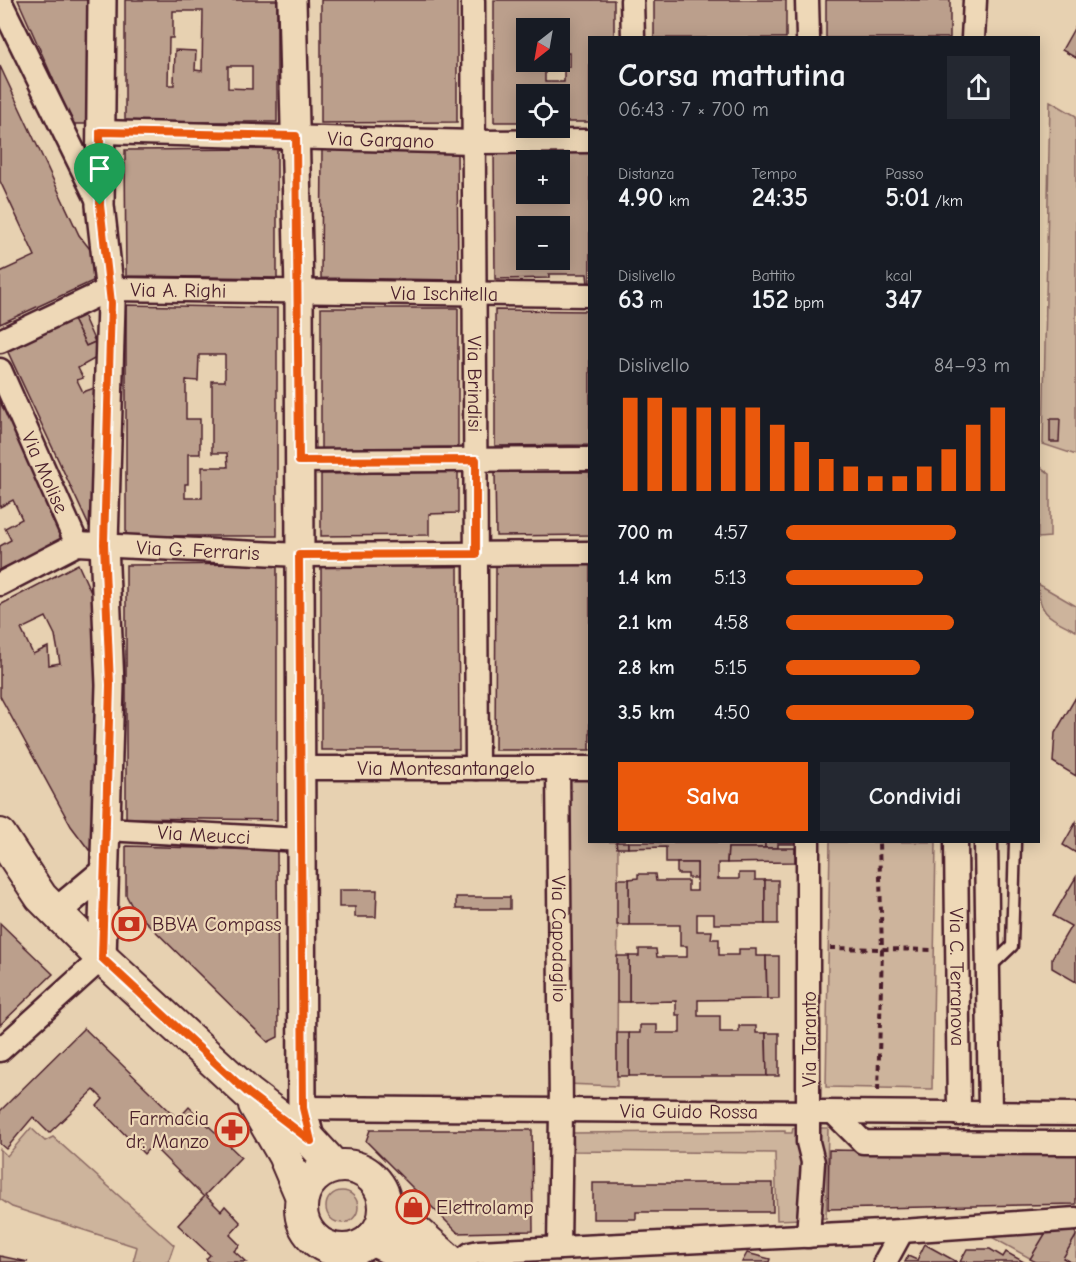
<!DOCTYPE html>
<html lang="it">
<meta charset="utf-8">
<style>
:root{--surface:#171b24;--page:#242831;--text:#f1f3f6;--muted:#9ea1a6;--accent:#ea580c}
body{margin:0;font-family:"Comic Neue",sans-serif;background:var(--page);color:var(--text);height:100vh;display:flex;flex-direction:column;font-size:22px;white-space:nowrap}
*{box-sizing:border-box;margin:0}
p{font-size:20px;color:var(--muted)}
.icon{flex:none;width:33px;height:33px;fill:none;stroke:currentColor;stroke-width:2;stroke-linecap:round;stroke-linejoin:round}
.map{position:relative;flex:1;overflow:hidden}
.drawer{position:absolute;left:588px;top:36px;width:452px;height:807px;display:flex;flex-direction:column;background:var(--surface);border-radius:0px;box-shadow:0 3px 15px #0003}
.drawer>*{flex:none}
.needle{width:39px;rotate:211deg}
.buttons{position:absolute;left:516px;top:18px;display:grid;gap:12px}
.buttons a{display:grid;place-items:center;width:54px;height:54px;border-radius:0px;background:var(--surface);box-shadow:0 3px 15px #0003;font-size:30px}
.pin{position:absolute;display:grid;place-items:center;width:51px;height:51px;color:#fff;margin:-62px -26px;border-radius:50% 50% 50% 0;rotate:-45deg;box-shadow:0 0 6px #0007}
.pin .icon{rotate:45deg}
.round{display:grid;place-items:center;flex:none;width:63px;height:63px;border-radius:0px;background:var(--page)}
.overview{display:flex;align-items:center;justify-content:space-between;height:102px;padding:0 30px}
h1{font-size:33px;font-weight:700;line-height:45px}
.figures{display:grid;grid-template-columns:repeat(3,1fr);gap:9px;height:102px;padding:6px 30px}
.figures div{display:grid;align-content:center}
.figures b{font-size:26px;font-weight:700}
.figures small{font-size:16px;font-weight:400}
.figures p{font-size:16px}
.chart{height:168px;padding:12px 30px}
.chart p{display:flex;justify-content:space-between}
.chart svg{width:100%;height:108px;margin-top:6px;stroke:var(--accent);stroke-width:6}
.cta{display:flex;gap:12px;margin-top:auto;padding:12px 30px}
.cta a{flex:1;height:69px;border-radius:0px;background:var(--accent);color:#fff;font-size:24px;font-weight:700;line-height:69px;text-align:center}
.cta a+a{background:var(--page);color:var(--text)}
ul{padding:0 30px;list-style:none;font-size:20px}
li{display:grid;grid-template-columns:96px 72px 1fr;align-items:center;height:45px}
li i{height:15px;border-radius:8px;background:var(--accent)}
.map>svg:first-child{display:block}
.green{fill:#cdb49c;stroke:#8c6a64;stroke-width:1.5}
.building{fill:#bb9f8c;stroke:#4a1f2b;stroke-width:1.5;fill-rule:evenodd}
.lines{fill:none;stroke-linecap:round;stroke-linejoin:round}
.service-casing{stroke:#4a1f2b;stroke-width:15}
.minor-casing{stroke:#4a1f2b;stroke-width:27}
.tertiary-casing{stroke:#4a1f2b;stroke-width:32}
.secondary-casing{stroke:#4a1f2b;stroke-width:36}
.path{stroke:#4a1f2b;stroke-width:4;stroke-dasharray:6 4.5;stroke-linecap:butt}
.service{stroke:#eed8b7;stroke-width:10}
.minor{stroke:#eed8b7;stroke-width:22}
.tertiary{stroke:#eed8b7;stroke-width:27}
.secondary{stroke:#eed8b7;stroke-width:32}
.route-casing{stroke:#fff;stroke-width:12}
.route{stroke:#ea580c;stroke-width:8}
.labels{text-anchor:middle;stroke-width:4.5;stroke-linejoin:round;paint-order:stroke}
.street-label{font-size:20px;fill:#4a1f2b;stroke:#eed8b7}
.poi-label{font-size:20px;fill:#4a1f2b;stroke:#eed8b7;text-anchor:start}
</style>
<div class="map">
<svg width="1076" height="1262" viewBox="0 0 1076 1262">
<rect width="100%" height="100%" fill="#e7d1b1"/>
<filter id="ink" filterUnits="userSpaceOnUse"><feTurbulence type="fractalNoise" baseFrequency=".0167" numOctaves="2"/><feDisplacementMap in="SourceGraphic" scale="12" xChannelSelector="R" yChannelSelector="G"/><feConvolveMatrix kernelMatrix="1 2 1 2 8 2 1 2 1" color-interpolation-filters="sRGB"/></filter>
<g filter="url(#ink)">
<g class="green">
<polygon points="1050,101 1076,116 1076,455 1043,444"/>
<polygon points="1038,465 1050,474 1050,537 1038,538"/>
<path d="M1038,584L1076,606V631C1052,618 1038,616 1038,584Z"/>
<polygon points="566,771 589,771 590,842 618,842 617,1086 566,1084"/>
<polygon points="830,842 936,842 932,1089 826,1087"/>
<polygon points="31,1128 45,1141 53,1137 174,1245 168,1262 133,1262 137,1247 12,1207 0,1199 0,1149 7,1156"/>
<polygon points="793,1128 828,1128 826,1218 777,1220 775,1153 574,1151 573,1133 785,1131 785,1133 792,1133"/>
<circle cx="342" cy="1207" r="16"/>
<polygon points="1076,1223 1076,1262 1037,1262 979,1230"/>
</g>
<g class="building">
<polygon points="18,0 96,0 96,124 73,124"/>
<path d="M125,0H277V122H125ZM173,11H203L202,71L195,70L196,51L175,50L174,85H168L169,38H173ZM228,66H252V89L228,88Z"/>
<polygon points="321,0 457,0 457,122 321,123"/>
<path d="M494,0H614V38H590V122H560V94H526V122H494ZM526,28H560V53H569V67H564V82H545V62H526Z"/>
<rect x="654" y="0" width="132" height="38"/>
<rect x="826" y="0" width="124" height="38"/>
<polygon points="1076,25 1076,58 1062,50"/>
<polygon points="0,66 79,235 96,257 95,280 0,324 0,272 35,256 0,181"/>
<path d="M590,147V284H588L587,274H549V278L495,279L494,148ZM526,160H560V194H526ZM526,226H560V260H526Z"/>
<polygon points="277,149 277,278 126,276 125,150"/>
<polygon points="322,149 457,150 458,280 321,278"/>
<path d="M126,305L277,308V536H126ZM199,355H225V381H212V453H227L228,467H202V498H185V484H188V454H200V419H186V380L198,381Z"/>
<polygon points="321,308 458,308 458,447 321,449"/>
<polygon points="495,310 590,311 590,445 495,446"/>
<polygon points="83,315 95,342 86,346 73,320"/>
<polygon points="73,320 86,346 95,342 96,358 78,368 83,378 77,380 83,392 97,387 96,521 89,526 7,350"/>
<polygon points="0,400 64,538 0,570 0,546 11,540 5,528 22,519 13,500 0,507"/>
<polygon points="1050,419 1060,419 1059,442 1050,442"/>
<polygon points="458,472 458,513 429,514 429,535 321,536 321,474"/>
<polygon points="495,472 590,472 590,535 496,536"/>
<path d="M78,564L93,597L97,636V847L89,850L71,826L0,696V605ZM46,617L55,635L60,663L49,665L48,647L33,654L21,629Z"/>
<polygon points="277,564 277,820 126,818 126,565"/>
<polygon points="321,565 458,565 459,750 321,750"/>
<polygon points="496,565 590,565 590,750 495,750"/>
<polygon points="1076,697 1076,776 1053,762 1055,733"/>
<polygon points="1076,822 1076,853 1063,845"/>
<polygon points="616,842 628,842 628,848 617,848"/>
<polygon points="628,842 765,842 765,848 728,848 727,863 718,863 718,879 739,879 739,873 755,873 755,880 765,880 765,924 714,924 714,914 697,914 697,931 712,931 711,939 719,939 719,955 739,955 739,949 756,949 756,956 766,956 767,999 698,1000 698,1016 720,1016 720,1032 739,1032 739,1026 756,1026 756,1033 766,1033 767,1076 629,1076 629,1033 640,1033 640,1025 657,1025 657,1033 680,1033 680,1015 676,1015 676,1001 629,1002 629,956 639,956 639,949 656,949 657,957 687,957 687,946 680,946 680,925 629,925 629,879 638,878 638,874 655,874 656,881 688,881 688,891 697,891 697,863 666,863 666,847 628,848"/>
<polygon points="765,842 795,842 795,844 778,844 778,848 765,848"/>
<polygon points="126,846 277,850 278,1037 268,1042 134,910 126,895"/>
<polygon points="728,848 795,848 795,862 727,863"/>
<polygon points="677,863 697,863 697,878 688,878 688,874 677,874"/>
<polygon points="1076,877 1076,982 1052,968 1052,958 1071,926 1053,916"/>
<rect x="617" y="879" width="12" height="46"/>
<rect x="765" y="880" width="13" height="44"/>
<polygon points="339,890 377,890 376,917 355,917 355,907 339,907"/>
<rect x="456" y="897" width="54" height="12"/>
<polygon points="0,923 53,974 0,1025"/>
<rect x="617" y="956" width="12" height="46"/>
<polygon points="766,956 779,956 779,999 767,999"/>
<polygon points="84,1028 178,1119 189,1107 241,1157 205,1195 221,1211 225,1206 241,1223 230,1235 240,1245 234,1251 246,1262 209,1262 206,1259 210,1255 178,1225 204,1197 152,1145 144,1154 97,1106 103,1099 94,1090 49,1133 33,1117 6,1149 0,1144 0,1111"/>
<rect x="617" y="1033" width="12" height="43"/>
<polygon points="766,1033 779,1033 779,1076 767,1076"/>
<polygon points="370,1130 532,1130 533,1231 458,1233 366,1141"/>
<polygon points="829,1150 1076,1154 1076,1204 828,1209"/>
<polygon points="593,1183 773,1183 773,1212 636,1212 636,1219 593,1219"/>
<polygon points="1076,1223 1076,1236 1063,1258 1070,1262 1036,1262 1030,1259 1051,1224"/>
<polygon points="925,1244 928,1246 957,1262 905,1262 908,1256 917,1260"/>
<polygon points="967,1249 990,1249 1003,1257 1006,1252 1024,1262 960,1262"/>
<polygon points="747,1253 770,1259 769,1262 742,1262"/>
<polygon points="0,1256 28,1262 0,1262"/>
</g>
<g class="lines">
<defs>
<polyline id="service" points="990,967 1012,946 1015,842"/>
<g id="minor">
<path id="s1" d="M473,0L477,768"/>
<polyline points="632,0 633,38"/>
<polyline points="807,0 808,38"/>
<polyline points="0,1 100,205"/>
<polyline points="973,38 975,0"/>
<path id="s2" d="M101,132L474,142L590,141"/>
<path id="s3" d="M0,341L110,289L590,295"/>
<path id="s4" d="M0,370L77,544"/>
<polyline points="299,461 590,459"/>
<path id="s5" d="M0,584L77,544L299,555L590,553"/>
<path id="s6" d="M558,767L561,1111L559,1248"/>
<path id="s7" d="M300,768H590"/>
<path id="s8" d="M106,829L301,840"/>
<polyline points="808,842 808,1142 813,1162 808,1236"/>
<path id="s9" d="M956,842L959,1114"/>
<polyline points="986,842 990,1113"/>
<polyline points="0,1050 102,958"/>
<path id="s10" d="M302,1108L1076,1114"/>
<polyline points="834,1113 863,1142 1076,1143"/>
<polyline points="460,1262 470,1254 479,1252 902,1231 1076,1219"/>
<polyline points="885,1262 902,1231"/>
</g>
<g id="tertiary">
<polyline points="102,0 100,205 111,303 104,544 110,685 102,958"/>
<polyline points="292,0 299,291 302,1108 311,1141"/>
<polyline points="56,912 104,872"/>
</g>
<g id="secondary">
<polyline points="0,835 41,897 102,958 248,1093 311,1141 334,1166"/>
<polyline points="255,1105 284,1155 302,1197"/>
<circle cx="343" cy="1208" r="42"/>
<polyline points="385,1204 451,1262"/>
<polyline points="371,1239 420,1262"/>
</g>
</defs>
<use href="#service" class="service-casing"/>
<use href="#minor" class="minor-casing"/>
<use href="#tertiary" class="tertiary-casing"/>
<use href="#secondary" class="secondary-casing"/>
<g class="path">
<polyline points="830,948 934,950"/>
<polyline points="878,1091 882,950 879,842"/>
</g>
<use href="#service" class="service"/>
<use href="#minor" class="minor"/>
<use href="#tertiary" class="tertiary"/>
<use href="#secondary" class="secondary"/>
</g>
</g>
<g class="lines" filter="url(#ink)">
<defs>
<polygon id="route" points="100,132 296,136 299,461 476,460 476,554 299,555 303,1108 311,1141 248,1093 102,958 110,685 104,544 111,303 100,205"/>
</defs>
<use href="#route" class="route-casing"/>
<use href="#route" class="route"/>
</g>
<defs>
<symbol id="bank-ring" viewBox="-11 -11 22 22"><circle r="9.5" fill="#eed8b7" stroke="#c8321e" stroke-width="1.5"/><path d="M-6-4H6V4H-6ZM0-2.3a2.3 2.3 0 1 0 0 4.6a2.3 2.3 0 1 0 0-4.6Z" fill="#c8321e"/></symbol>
<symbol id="pharmacy-ring" viewBox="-11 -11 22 22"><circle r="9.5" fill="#eed8b7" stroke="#c8321e" stroke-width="1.5"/><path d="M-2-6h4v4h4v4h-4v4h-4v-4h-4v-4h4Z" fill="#c8321e"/></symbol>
<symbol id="shop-ring" viewBox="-11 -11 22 22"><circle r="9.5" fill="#eed8b7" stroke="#c8321e" stroke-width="1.5"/><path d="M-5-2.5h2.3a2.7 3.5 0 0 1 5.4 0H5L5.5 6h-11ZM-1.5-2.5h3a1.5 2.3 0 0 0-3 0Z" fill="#c8321e"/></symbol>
</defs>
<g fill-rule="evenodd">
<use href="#bank-ring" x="110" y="905" width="38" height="38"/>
<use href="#pharmacy-ring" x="213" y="1111" width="38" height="38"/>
<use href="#shop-ring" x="394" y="1188" width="38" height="38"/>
</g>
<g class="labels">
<g class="street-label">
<text dy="7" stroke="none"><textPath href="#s2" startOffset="280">Via Gargano</textPath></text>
<text dy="7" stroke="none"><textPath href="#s3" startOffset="190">Via A. Righi</textPath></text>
<text dy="7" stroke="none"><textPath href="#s3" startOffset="456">Via Ischitella</textPath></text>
<text dy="7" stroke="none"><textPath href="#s1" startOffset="384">Via Brindisi</textPath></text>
<text dy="7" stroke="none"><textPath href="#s4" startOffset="112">Via Molise</textPath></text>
<text dy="7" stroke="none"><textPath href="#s5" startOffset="208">Via G. Ferraris</textPath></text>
<text dy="7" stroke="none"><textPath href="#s7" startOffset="146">Via Montesantangelo</textPath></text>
<text dy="7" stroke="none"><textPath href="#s8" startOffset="98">Via Meucci</textPath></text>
<text dy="7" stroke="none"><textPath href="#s6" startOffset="172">Via Capodaglio</textPath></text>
<text dy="7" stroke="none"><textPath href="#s9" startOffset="135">Via C. Terranova</textPath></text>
<text transform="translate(809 1039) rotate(-90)" y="7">Via Taranto</text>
<text dy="7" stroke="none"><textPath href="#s10" startOffset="387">Via Guido Rossa</textPath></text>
</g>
<g class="poi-label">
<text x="152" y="931">BBVA Compass</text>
<text x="209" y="1125" text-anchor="end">Farmacia<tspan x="209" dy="23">dr. Manzo</tspan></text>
<text x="436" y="1214">Elettrolamp</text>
</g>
</g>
</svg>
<div class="buttons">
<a><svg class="needle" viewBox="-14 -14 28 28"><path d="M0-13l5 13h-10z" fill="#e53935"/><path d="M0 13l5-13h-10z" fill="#9ea1a6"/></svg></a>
<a><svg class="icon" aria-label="locate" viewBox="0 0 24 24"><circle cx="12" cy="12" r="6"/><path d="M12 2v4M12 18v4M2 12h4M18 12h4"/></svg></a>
<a>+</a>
<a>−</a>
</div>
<div class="pin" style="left:100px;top:205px;background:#1e9e55"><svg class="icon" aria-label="arrive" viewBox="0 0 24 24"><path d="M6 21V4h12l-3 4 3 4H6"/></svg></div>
<section class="drawer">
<div class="overview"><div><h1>Corsa mattutina</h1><p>06:43 · 7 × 700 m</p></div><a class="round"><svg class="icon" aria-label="share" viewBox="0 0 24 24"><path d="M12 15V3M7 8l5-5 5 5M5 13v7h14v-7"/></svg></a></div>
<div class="figures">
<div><p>Distanza</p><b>4.90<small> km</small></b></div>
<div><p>Tempo</p><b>24:35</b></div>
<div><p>Passo</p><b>5:01<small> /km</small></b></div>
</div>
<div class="figures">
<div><p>Dislivello</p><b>63<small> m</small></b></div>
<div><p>Battito</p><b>152<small> bpm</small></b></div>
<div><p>kcal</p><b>347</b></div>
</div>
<div class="chart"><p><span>Dislivello</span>84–93 m</p>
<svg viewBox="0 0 160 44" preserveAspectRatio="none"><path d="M5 44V6M15 44V6M25 44V10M35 44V10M45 44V10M55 44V10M65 44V17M75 44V24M85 44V31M95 44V34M105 44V38M115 44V38M125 44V34M135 44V27M145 44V17M155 44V10"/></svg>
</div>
<ul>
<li><b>700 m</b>4:57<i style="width:76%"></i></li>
<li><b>1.4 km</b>5:13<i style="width:61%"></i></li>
<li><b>2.1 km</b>4:58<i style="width:75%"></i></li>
<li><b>2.8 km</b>5:15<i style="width:60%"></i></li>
<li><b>3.5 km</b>4:50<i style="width:84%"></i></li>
</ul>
<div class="cta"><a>Salva</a><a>Condividi</a></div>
</section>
</div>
